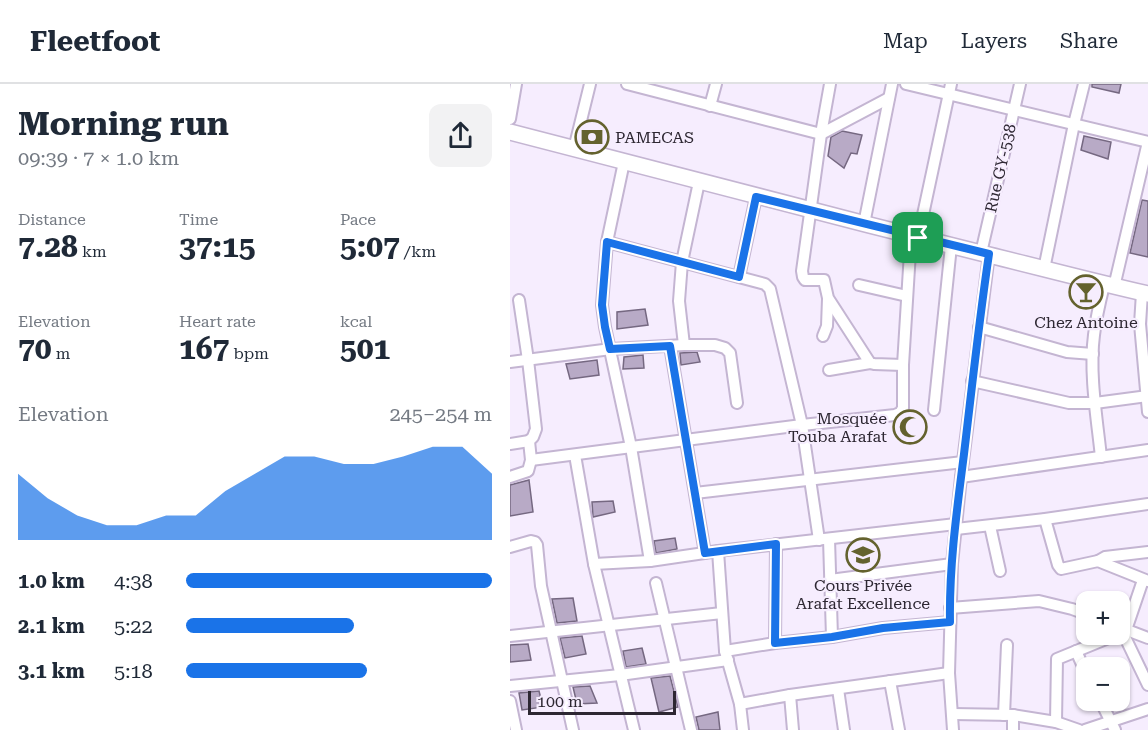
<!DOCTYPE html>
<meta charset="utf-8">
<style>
:root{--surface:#fff;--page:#f2f2f3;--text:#1f2937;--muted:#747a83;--line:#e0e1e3;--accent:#1a73e8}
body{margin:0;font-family:"Roboto Serif",serif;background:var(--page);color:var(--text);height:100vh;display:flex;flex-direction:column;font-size:22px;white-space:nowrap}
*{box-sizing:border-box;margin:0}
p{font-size:20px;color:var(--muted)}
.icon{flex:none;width:33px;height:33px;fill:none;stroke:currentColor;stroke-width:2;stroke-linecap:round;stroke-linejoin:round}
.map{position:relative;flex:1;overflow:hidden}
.details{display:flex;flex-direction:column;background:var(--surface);width:510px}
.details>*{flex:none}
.fabs{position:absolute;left:566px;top:507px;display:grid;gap:12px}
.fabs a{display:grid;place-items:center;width:54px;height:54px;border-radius:12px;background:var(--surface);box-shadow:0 2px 4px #0004;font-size:30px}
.scale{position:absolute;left:18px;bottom:15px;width:148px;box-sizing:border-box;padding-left:6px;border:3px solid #2d2732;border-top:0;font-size:16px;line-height:21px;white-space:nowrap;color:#2d2732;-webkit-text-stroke:4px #f6edfe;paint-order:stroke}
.pin{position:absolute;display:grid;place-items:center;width:51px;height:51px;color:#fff;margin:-26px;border-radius:12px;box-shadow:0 3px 9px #0006}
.round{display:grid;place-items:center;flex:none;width:63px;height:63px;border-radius:12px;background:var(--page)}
.summary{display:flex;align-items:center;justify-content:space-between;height:102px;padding:0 18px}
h1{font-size:33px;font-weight:700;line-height:45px}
.figures{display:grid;grid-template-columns:repeat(3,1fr);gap:9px;height:102px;padding:6px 18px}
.figures div{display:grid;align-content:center}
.figures b{font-size:30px;font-weight:700}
.figures small{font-size:16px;font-weight:400}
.figures p{font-size:16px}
.chart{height:168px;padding:12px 18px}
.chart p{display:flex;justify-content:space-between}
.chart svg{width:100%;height:108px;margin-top:6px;fill:var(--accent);opacity:.7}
ul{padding:0 18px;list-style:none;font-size:20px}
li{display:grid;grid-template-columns:96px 72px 1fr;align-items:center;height:45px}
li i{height:15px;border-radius:8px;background:var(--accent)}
header{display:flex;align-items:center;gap:36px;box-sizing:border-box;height:84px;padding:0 30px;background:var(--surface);border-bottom:2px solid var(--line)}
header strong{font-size:28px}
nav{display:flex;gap:33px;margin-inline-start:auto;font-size:21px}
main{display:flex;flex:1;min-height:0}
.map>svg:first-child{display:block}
.building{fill:#b8aac6;stroke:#756881;stroke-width:1.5}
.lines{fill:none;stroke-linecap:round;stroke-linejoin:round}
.street-casing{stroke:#c4b5d2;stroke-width:14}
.secondary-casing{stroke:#c4b5d2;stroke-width:18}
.street{stroke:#fff;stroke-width:10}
.secondary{stroke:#fff;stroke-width:15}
.route-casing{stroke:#fff;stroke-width:12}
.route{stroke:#1a73e8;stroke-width:8}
.labels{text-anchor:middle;stroke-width:4.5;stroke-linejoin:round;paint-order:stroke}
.poi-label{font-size:16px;fill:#2d2732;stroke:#f6edfe}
.street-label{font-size:16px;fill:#2d2732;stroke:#f6edfe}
</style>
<header>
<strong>Fleetfoot</strong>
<nav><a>Map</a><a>Layers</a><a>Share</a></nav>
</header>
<main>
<section class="details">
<div class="summary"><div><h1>Morning run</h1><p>09:39 · 7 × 1.0 km</p></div><a class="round"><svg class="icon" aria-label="share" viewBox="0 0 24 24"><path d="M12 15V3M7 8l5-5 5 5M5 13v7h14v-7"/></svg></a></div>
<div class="figures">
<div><p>Distance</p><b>7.28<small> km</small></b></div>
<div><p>Time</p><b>37:15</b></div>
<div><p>Pace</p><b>5:07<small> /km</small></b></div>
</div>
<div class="figures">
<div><p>Elevation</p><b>70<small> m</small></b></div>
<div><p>Heart rate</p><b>167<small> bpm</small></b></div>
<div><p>kcal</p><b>501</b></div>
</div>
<div class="chart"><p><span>Elevation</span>245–254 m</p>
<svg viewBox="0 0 160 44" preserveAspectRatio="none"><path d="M0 44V17L10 27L20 34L30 38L40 38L50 34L60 34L70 24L80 17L90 10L100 10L110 13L120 13L130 10L140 6L150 6L160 17V44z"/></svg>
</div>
<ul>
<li><b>1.0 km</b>4:38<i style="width:100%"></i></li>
<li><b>2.1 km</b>5:22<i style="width:55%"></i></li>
<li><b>3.1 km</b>5:18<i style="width:59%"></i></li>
</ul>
</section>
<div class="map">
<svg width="638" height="646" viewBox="0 0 638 646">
<rect width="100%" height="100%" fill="#f6edfe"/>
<g class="building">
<polygon points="582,0 611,0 609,9 582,3"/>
<polygon points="332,47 352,51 347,70 341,69 334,84 318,72 321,53"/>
<polygon points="574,52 601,58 598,75 571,66"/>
<polygon points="632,116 638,117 638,173 620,169"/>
<polygon points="135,225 138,241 107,245 107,228"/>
<polygon points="187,268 190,278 171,281 170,269"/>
<polygon points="133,271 134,284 113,285 114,273"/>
<polygon points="87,276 89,291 60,295 56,280"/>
<polygon points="19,396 23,428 0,432 0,401"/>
<polygon points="103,417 105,428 83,433 82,418"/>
<polygon points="165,454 167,465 146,469 144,457"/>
<polygon points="63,514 67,537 47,539 42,515"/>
<polygon points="72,552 76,570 55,574 50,554"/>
<polygon points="18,560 21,576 0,578 0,561"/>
<polygon points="132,564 136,580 116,583 113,567"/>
<polygon points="160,592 168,623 149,628 141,594"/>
<polygon points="80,602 87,619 67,620 63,603"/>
<polygon points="29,607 33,623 12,626 9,609"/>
<polygon points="208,628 210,646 189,646 186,633"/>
</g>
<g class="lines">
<defs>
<g id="street">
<polyline points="117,0 311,50 379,14"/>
<polyline points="320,0 311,50 292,187 293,193 295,196 314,196 318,214 360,279 364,280 393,281"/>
<polyline points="396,0 638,58"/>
<polyline points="200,22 206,0"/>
<polyline points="0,35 6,0"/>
<polyline points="64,65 80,0"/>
<polyline points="114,78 97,158 92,221 95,243 121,363 140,477"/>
<polyline points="354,140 382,0"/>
<polyline points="408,154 441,0"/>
<polyline points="97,158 255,200 260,205 292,341 309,456"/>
<polyline points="471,169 510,0"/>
<polyline points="534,185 564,40 574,0"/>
<polyline points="229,193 246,113"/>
<polyline points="349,201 397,212"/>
<polyline points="604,203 638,58"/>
<polyline points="632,209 630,240 638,328"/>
<polyline points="469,243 557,268 583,270"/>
<polyline points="313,252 317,242 318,215"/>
<polyline points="174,261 169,217 172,178 189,98"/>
<polyline points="160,262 195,469"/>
<polyline points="0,278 101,265 174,261 205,261 215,264 220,269 227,319"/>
<polyline points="319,286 360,279"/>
<polyline points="462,297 559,319 585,319 638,312"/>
<polyline points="424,326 441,162"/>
<polyline points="0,360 19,357"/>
<polyline points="65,371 84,480 124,646"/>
<path d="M591,373C587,335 579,289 584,251C586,234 590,217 594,201"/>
<polyline points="21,376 292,341 385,331 390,329 393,324 393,281 401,152"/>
<polyline points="0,393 18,387 21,376 19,357 23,353 26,345 18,276 9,216"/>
<polyline points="451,393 638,366"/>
<polyline points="185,409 453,378"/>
<polyline points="535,435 548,481 551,485 588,477 638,497"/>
<polyline points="480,442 490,487"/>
<polyline points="446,445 535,435 638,420"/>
<polyline points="319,455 322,553"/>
<polyline points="0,463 21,457 25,458 27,461 31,502 63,646"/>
<polyline points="208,467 215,567 230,620 233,646"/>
<polyline points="588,477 595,473 638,468"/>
<polyline points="84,480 140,477 208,467 446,440"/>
<polyline points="320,496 442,480"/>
<polyline points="146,499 181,646"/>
<polyline points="440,524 529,517 562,525 576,530"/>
<polyline points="609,543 638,554"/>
<polyline points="613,549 638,601"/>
<polyline points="609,550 616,546 633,496"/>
<polyline points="0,552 212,529"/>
<polyline points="265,559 266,460"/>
<polyline points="215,567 265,559 322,553 373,544 440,538"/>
<polyline points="566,567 576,589"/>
<polyline points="380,597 389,646"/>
<polyline points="0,602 110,591 218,576"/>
<polyline points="328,605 334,646"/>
<polyline points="280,611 283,646"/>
<polyline points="590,616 605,646"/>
<polyline points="0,617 6,646"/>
<polyline points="230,620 280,611 439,589"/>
<polyline points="443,630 503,631 546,638 569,646"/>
<polyline points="494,631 497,561"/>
<polyline points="503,631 503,646"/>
<polyline points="546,638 547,575 608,550"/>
<polyline points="443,646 439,589 442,480 451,393 479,170"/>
<polyline points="575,646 638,625"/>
</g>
<path id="secondary" d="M0,48C159,90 319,131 479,171C532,184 585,198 638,210"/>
</defs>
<use href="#street" class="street-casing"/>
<use href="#secondary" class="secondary-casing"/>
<use href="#street" class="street"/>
<use href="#secondary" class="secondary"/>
</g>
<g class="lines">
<defs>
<path id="route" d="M246,113L479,170C469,237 462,303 454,370C447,425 439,482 440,538L373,544L322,553L265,559L266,460L195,469L160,262L100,265L95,243L92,221L97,158L229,193Z"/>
</defs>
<use href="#route" class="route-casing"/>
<use href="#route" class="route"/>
</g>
<defs>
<symbol id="bank-ring" viewBox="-11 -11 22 22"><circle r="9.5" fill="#f6edfe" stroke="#64622e" stroke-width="1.5"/><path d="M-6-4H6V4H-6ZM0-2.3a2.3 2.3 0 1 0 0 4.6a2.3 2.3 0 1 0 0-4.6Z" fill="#64622e"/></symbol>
<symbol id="bar-ring" viewBox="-11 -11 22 22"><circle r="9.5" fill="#f6edfe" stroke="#64622e" stroke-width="1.5"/><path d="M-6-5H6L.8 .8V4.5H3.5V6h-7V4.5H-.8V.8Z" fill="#64622e"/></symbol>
<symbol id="mosque-ring" viewBox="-11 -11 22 22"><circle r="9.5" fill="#f6edfe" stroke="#64622e" stroke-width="1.5"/><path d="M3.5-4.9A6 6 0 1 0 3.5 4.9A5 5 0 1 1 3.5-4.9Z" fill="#64622e"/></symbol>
<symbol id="school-ring" viewBox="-11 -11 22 22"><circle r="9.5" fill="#f6edfe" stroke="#64622e" stroke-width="1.5"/><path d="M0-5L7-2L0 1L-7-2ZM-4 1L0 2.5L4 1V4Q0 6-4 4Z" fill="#64622e"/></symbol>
</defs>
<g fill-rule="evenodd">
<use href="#bank-ring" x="63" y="34" width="38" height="38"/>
<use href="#bar-ring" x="557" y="189" width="38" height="38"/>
<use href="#mosque-ring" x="381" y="324" width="38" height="38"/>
<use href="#school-ring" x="334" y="452" width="38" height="38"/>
</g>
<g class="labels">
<g class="poi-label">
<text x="105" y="59" text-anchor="start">PAMECAS</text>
<text x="576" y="244">Chez Antoine</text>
<text x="377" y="340" text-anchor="end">Mosquée<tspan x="377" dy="18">Touba Arafat</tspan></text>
<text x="353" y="507">Cours Privée<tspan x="353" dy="18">Arafat Excellence</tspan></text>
</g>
<g class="street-label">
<text transform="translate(490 84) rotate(-77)" y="6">Rue GY-538</text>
</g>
</g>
</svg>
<div class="fabs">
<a>+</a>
<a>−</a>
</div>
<div class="scale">100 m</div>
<div class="pin" style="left:408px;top:154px;background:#1e9e55"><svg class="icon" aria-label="arrive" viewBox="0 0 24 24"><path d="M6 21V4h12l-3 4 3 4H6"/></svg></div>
</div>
</main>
